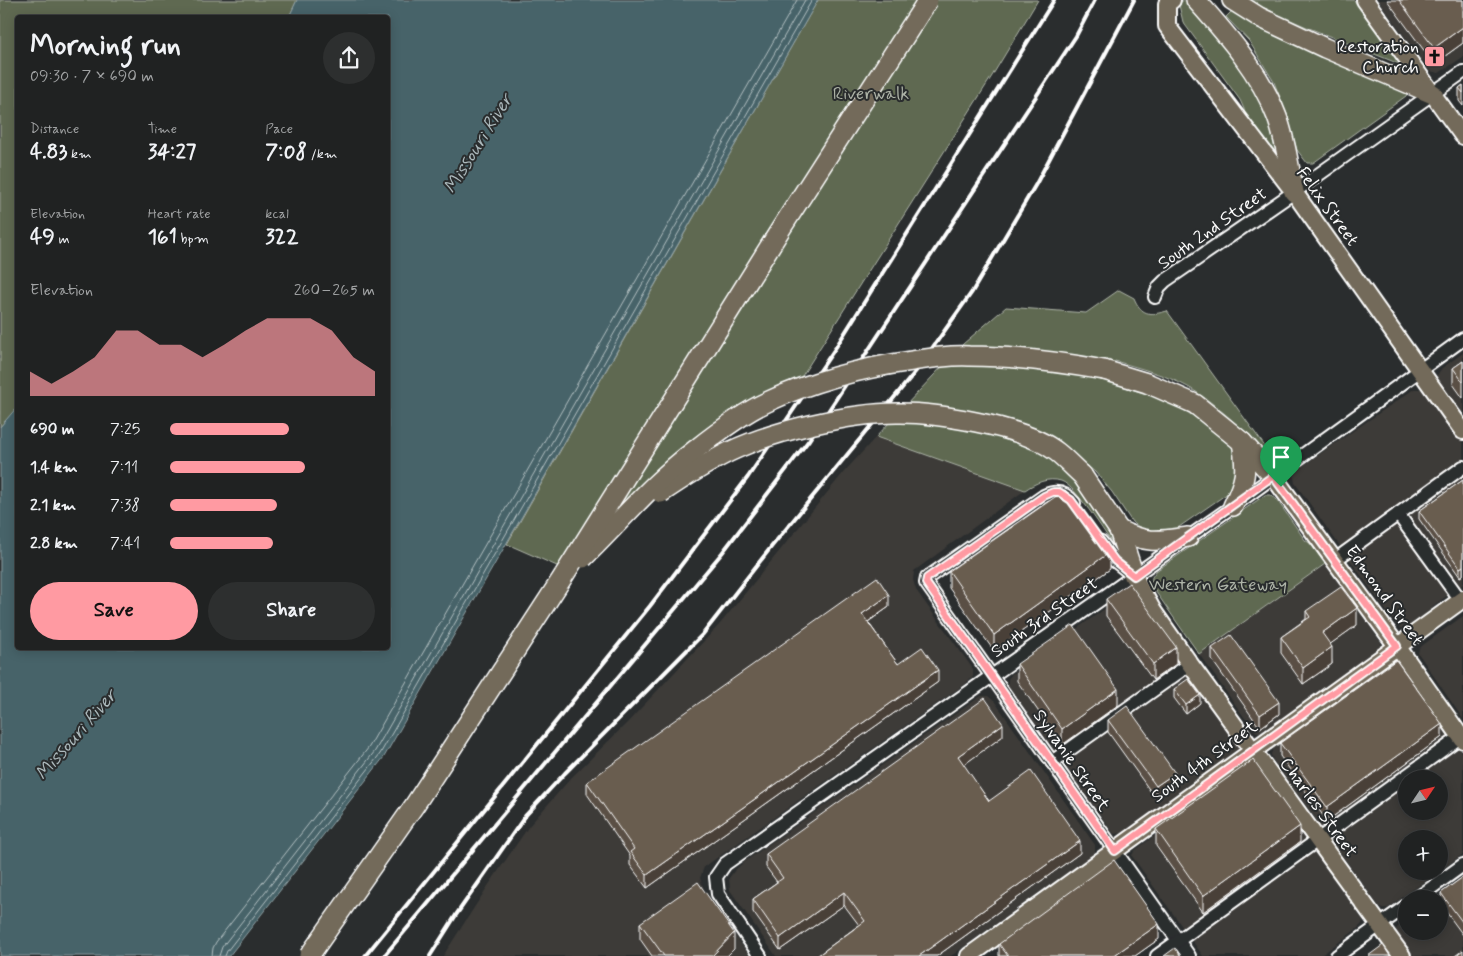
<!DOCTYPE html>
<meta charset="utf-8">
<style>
:root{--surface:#202222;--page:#2d2f2f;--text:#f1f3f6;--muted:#a2a4a5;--line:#3d3f40;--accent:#ff9aa2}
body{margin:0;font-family:Mynerve,sans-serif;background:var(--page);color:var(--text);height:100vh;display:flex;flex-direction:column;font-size:19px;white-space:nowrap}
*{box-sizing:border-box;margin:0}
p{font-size:16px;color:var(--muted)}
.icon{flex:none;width:28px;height:28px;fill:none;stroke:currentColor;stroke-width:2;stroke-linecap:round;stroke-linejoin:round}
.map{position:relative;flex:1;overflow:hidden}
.details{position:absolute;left:15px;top:15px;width:375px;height:635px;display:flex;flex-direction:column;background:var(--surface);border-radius:5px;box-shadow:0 2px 12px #0003,0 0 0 1px var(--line)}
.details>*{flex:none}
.needle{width:32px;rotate:55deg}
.buttons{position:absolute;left:1398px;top:770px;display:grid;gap:10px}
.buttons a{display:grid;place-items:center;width:50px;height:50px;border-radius:50%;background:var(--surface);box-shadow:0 2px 12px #0003,0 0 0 1px var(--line);font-size:25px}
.pin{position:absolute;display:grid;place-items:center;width:42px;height:42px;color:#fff;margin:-51px -21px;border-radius:50% 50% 50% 0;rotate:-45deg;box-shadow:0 0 5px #0007}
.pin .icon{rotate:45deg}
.round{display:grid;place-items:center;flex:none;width:52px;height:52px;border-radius:26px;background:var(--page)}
.overview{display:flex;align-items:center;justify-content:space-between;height:85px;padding:0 15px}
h1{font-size:28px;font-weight:800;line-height:38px}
.stats{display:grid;grid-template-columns:repeat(3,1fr);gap:8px;height:85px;padding:5px 15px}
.stats div{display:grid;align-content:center}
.stats b{font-size:21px;font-weight:800}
.stats small{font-size:14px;font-weight:400}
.stats p{font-size:14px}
.chart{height:140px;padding:10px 15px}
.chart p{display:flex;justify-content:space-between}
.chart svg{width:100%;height:90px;margin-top:5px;fill:var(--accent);opacity:.7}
.button{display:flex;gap:10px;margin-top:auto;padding:10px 15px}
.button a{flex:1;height:58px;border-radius:30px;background:var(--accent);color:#111;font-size:20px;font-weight:800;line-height:58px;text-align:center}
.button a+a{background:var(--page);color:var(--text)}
ul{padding:0 15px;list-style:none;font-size:16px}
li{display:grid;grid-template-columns:80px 60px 1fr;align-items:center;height:38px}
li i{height:12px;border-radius:6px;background:var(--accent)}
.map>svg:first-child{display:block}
.built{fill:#3d3b38;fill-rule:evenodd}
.green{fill:#5e6951;stroke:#aeb4a8}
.water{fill:#466369;stroke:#90a1a5}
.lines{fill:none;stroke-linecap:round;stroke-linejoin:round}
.shore{stroke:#b5c1c3;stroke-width:1}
.minor-casing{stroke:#fff;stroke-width:16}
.major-casing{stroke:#fff;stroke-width:20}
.highway-casing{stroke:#fff;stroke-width:22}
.minor{stroke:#2a2d2e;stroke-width:12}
.major{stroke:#736b5a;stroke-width:16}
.highway{stroke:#736b5a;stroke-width:19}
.rail{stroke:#fff;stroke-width:4}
.highway-bridge-casing{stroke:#fff;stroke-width:22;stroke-linecap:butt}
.highway-bridge{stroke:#736b5a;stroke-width:19}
.wall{fill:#5a5045;stroke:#fff}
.shaded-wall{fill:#4a4138;stroke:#fff}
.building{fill:#695d50;stroke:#fff}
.route-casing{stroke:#fff;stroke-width:10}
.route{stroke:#ff9aa2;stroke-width:6}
.labels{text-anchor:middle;stroke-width:4;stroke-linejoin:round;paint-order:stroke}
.poi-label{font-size:18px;fill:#fff;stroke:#2a2d2e;text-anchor:end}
.park-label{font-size:18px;fill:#aeb4a8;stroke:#2a2d2e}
.street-label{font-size:18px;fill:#fff;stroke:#2a2d2e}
.water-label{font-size:19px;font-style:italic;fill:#acb9bc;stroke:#2a2d2e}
</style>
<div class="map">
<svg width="1463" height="956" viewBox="0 0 1463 956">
<rect width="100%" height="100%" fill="#2a2d2e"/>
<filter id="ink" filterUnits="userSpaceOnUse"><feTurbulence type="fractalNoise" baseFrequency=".02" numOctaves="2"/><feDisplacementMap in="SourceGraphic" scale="10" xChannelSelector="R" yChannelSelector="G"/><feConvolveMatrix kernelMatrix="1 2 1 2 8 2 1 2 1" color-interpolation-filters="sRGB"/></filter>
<g filter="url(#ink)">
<g class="built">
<polygon points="1378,0 1463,0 1463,57 1439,73 1430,71"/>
<polygon points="1463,353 1463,413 1448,393 1441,392 1435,378 1442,368"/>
<polygon points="1414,389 1422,389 1429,394 1463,443 1463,584 1433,606 1429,614 1408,629 1402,629 1397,626 1295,483 1294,477 1298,469"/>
<polygon points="876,437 1025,490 914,571 913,580 916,590 973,669 973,677 965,684 704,867 700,878 704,890 710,901 750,956 443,956 488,886 529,826 571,778 627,723 720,624 844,472"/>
<polygon points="1325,564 1381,642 1381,648 1263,733 1258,733 1252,728 1199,654"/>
<polygon points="1131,593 1240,743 1240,749 1122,833 1114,834 1008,685 1008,679 1012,674 1126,594"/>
<polygon points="1463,616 1463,719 1418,653 1419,649 1423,645"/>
<path d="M1391,665L1403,670L1463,754V854L1388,908H1383L1378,905L1273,760L1271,754L1274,748ZM1406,779H1439V811H1406ZM1406,839H1439V871H1406Z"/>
<polygon points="981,696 988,696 995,702 1095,845 1095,852 1089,858 951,956 776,956 730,890 729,878 735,870 744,862"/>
<polygon points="1247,768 1260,772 1363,920 1362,924 1357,929 1320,956 1203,956 1132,856 1134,851"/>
<polygon points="1463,880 1463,956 1413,956 1397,934 1396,929 1406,919 1406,931 1439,931 1439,899 1436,899"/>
</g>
<g class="green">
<polygon points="0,0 297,0 289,17 18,18 18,407 0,427"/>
<polygon points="818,0 1038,0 992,76 802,376 758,399 670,462 557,566 507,544"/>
<polygon points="1183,0 1188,0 1231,51 1266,111 1276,148 1281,150 1288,179 1245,120 1244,109 1240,100 1183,22 1179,5"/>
<polygon points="1250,0 1354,0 1372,25 1407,67 1309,28 1255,4"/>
<polygon points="1234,9 1408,91 1406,96 1313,163 1307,163 1297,150 1285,111 1274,82 1249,41 1226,17"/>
<path d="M1119,290L1134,298C1141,315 1150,316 1167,311L1274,459C1258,450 1246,432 1232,420C1218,408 1204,396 1188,387C1166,375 1140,368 1115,361L1110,382L1170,402L1225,435L1236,451L1235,485L1228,493L1179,527L1167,534H1152L1142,529L1132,522L1112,492L1095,472L1074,455L1123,559C1111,543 1077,486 1061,481C1048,477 1035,483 1025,490L876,437L963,344L1006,307L1086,313Z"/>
<polygon points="1265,495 1271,495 1277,500 1305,540 1311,544 1325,564 1199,654 1151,585 1152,577 1156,571"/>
</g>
<polygon class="water" points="297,0 818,0 384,757 229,956 0,956 0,427 17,407 18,648 388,648 388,18 289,17"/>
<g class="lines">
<g class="shore">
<polyline points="212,956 213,948 216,942 369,747 797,0"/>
<polyline points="219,956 222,947 375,751 805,0"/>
<polyline points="225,956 227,951 380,754 812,0"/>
</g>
<defs>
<g id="minor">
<polyline points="1155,297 1159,287 1165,281 1294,192 1463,72"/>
<path d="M1074,503C1065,492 1056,490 1044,496L927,578L926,583L1189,956"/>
<polyline points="1398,514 1461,601"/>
<polyline points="1101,542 1115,561 1134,576"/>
<polyline points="1335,560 1463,467"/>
<polyline points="1052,762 1190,664"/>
<polyline points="1416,899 1463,865"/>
<polyline points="760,956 718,894 716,877 725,864 1233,506 1463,339"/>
<polyline points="1157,956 1463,735"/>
<polyline points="1337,956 1406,906"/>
</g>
<g id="major">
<polyline points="1172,0 1167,4 1167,26 1294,192 1463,431"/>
<polyline points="1365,0 1463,136"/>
<polyline points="1273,476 1397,646 1463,740"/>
<polyline points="1134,576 1153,611 1190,664 1402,956"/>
<polyline points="969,956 1463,599"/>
</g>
<g id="highway">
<path d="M1196,0C1227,35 1260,72 1277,117C1286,141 1289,168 1294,192"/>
<polyline points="1232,0 1259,17 1325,48 1433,94"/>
<polyline points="1104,370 1147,383 1195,404 1242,442 1273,476"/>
<polyline points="1082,475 1119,530 1134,576"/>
<path d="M1233,506C1246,479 1247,472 1242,442"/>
<path d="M1119,530C1147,544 1158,541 1188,537"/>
</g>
</defs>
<use href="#minor" class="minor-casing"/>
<use href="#major" class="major-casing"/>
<use href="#highway" class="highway-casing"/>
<use href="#minor" class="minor"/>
<use href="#major" class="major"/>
<use href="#highway" class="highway"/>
<g class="rail">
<polyline points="365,956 650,606 748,477 836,347 1054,0"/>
<polyline points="384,956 722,553 809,440 1076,36 1095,0"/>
<polyline points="430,956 456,915 526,815 565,773 703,634 772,546 916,371 972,292 1036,184 1134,0"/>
</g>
<defs>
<g id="highway-bridge">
<path d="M661,493C683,478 705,464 729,452C773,431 852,412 901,413C926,413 951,417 976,422C1001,427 1037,436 1057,452C1066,459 1074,468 1082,475"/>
<path d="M583,558C620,522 653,482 695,450C714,435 745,412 767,402C814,380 862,368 912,361C931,358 949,355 969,356C1014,356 1059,362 1104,370"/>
<polyline points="309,956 414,806 561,580 782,227 928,0"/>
</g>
</defs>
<use href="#highway-bridge" class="highway-bridge-casing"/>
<use href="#highway-bridge" class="highway-bridge"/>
</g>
<g class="wall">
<polygon points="1387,0 1463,0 1463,43 1434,64"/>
<polygon points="1463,85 1463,106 1459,101 1459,88"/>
<polygon points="1463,361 1463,398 1453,384 1453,368"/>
<polygon points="1463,480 1463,575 1460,577 1419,519 1419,511"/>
<polygon points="1110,569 994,651 949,588 949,571"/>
<polygon points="1106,599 1176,664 1153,680 1106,616"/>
<polygon points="889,607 868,622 898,664 938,682 647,888 630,865 630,856 587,794 587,782"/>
<polygon points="1306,611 1357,625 1330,644 1332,664 1303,684 1281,653 1281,637 1306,619"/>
<polygon points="1212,648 1279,714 1260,728 1212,660"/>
<polygon points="1017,664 1118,705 1062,745 1017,681"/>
<polygon points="1174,689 1200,703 1186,714 1174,698"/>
<polygon points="1108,720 1175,785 1156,799 1108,732"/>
<polygon points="1003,736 963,765 989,801 1080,853 937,956 817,956 859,925 844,905 780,950 753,912 753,899 777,882 766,867 766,854"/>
<polygon points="1442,737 1327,821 1280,756 1280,743"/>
<polygon points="1156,829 1300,842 1203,912 1156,846"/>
<polygon points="1463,877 1463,935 1441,905 1441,893"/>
<polygon points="640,923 734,949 727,956 652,956 640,939"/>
<polygon points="1159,939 1135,956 999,956 999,944"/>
</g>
<g class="shaded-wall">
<polygon points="1463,27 1463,43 1434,64 1434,48"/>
<polygon points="1110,552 1110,569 994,651 994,635"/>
<polygon points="1463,566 1463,575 1460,577 1460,568"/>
<polygon points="889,595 889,607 862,626 862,614"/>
<polygon points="1357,608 1357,625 1322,650 1322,633"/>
<polygon points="1176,647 1176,664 1153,680 1153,664"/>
<polygon points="1332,647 1332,664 1303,684 1303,668"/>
<polygon points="938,670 938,682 647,888 647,875"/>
<polygon points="1118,689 1118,705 1062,745 1062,729"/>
<polygon points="1200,695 1200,703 1186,714 1186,705"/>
<polygon points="1279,702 1279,714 1260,728 1260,715"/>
<polygon points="1003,724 1003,736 958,769 958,756"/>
<polygon points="1442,724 1442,737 1327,821 1327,807"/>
<polygon points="1175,773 1175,785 1156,799 1156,786"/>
<polygon points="1300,826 1300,842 1203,912 1203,896"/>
<polygon points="1080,841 1080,853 937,956 919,956"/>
<polygon points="844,892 844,905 780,950 780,938"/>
<polygon points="1159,924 1159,939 1135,956 1113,956"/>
<polygon points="734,933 734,949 727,956 712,956"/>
</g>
<g class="building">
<polygon points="1399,0 1463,0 1463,27 1434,48"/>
<polygon points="1463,85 1463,93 1459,88"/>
<polygon points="1463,361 1463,382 1453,368"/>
<polygon points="1463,480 1463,566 1460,568 1419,511"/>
<polygon points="1065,490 1110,552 994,635 949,571"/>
<polygon points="877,577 889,595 862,614 898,664 922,647 938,670 647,875 630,852 634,849 587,782"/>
<polygon points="1129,583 1176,647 1153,664 1106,599"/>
<polygon points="1341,587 1357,608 1322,633 1332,647 1303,668 1281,637 1310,617 1306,611"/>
<polygon points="1073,625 1118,689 1062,729 1017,664"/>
<polygon points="1231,635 1279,702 1260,715 1212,648"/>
<polygon points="1396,660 1442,724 1327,807 1280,743"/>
<polygon points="1188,679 1200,695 1186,705 1174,689"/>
<polygon points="985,698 1003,724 958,756 989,801 1031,771 1080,841 919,956 817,956 865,921 844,892 780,938 753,899 783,878 766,854"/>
<polygon points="1127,706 1175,773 1156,786 1108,720"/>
<polygon points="1253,760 1300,826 1203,896 1156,829"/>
<polygon points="1114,860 1159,924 1113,956 1008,956 999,944"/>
<polygon points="1463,877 1463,923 1441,893"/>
<polygon points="698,882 734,933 712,956 664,956 640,923"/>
<polygon points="1383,945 1390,956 1368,956"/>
<polygon points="1175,948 1181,956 1164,956"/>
<polygon points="1463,950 1463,956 1455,956"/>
</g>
</g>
<g class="lines" filter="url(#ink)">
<defs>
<polygon id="route" points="1273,476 1397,646 1115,851 926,583 927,578 1044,496 1053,492 1059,492 1071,500 1115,561 1134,576"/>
</defs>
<use href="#route" class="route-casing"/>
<use href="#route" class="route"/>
</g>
<defs>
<symbol id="church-square" viewBox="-11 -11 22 22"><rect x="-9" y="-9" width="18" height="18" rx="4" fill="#ff9aa2" stroke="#2a2d2e"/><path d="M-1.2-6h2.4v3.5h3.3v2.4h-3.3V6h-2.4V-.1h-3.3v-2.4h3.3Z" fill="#111"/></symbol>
</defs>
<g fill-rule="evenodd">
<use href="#church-square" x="1422" y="44" width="25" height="25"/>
</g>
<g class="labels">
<g class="poi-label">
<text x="1419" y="52">Restoration<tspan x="1419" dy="21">Church</tspan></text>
</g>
<g class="park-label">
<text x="871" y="99">Riverwalk</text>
<text x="1218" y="590">Western Gateway</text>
</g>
<g class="street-label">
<text transform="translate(1328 206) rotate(54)" y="6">Felix Street</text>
<text transform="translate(1212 228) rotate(-35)" y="6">South 2nd Street</text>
<text transform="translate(1385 595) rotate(54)" y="6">Edmond Street</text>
<text transform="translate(1044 617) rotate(-35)" y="6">South 3rd Street</text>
<text transform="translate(1072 760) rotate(55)" y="6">Sylvanie Street</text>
<text transform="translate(1204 761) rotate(-36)" y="6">South 4th Street</text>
<text transform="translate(1319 807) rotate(54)" y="6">Charles Street</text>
</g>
<g class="water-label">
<text transform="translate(477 143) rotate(-58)" y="7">Missouri River</text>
<text transform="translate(75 734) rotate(-49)" y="7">Missouri River</text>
</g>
</g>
</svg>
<div class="buttons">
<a><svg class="needle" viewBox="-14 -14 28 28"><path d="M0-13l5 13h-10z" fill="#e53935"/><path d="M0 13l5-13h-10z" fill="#a2a4a5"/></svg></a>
<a>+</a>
<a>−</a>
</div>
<div class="pin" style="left:1281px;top:487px;background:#1e9e55"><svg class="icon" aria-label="arrive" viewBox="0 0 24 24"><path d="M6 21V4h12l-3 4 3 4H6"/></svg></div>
<section class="details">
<div class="overview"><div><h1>Morning run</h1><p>09:30 · 7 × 690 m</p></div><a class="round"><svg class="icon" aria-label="share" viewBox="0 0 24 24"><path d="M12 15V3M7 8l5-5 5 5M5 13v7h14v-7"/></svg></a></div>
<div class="stats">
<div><p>Distance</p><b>4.83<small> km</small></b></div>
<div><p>Time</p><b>34:27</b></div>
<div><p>Pace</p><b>7:08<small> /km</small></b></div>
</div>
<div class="stats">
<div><p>Elevation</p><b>49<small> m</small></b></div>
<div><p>Heart rate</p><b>161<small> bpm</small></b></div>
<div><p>kcal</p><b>322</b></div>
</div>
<div class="chart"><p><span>Elevation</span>260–265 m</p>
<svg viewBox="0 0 160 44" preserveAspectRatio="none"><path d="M0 44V32L10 38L20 32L30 25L40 12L50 12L60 19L70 19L80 25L90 19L100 12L110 6L120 6L130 6L140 12L150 25L160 32V44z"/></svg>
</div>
<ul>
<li><b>690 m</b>7:25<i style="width:58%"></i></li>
<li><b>1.4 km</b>7:11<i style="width:66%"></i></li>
<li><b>2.1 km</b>7:38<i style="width:52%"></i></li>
<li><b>2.8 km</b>7:41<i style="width:50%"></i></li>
</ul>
<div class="button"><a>Save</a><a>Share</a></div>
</section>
</div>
